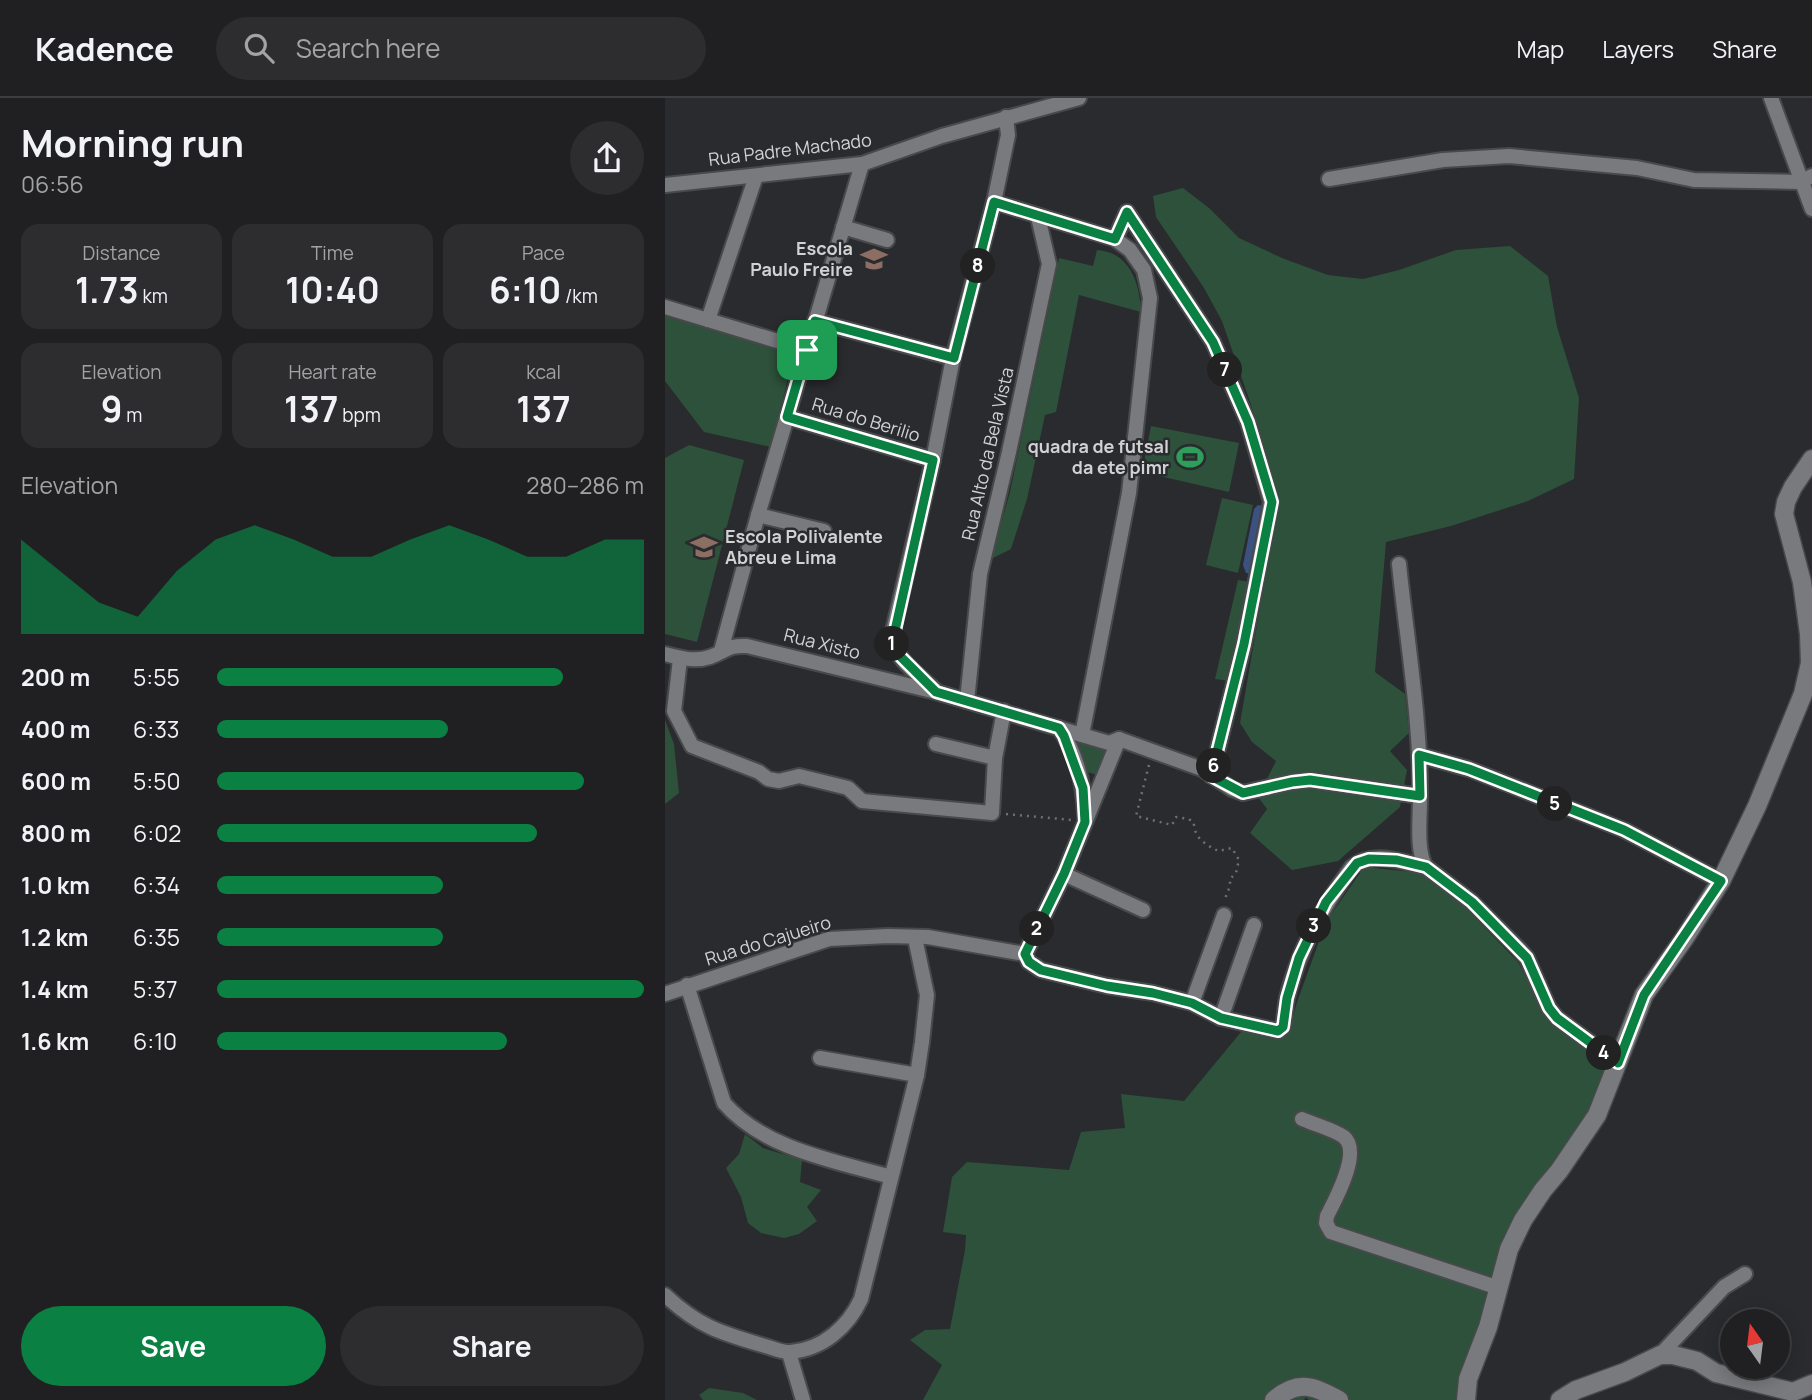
<!DOCTYPE html>
<meta charset="utf-8">
<style>
:root{--surface:#202022;--page:#2d2d2f;--text:#f1f3f6;--muted:#a2a3a5;--line:#3d3e40;--accent:#0b8043}
body{margin:0;font-family:Manrope,sans-serif;background:var(--page);color:var(--text);height:100vh;display:flex;flex-direction:column;font-size:26px;white-space:nowrap}
*{box-sizing:border-box;margin:0}
p{font-size:23px;color:var(--muted)}
.icon{flex:none;width:38px;height:38px;fill:none;stroke:currentColor;stroke-width:2;stroke-linecap:round;stroke-linejoin:round}
.map{position:relative;flex:1;overflow:hidden}
.drawer{display:flex;flex-direction:column;background:var(--surface);width:665px}
.drawer>*{flex:none}
.needle{width:46px;rotate:346deg}
.buttons{position:absolute;left:1055px;top:1211px;display:grid;gap:14px}
.buttons a{display:grid;place-items:center;width:70px;height:70px;border-radius:50%;background:var(--surface);box-shadow:0 4px 18px #0003,0 0 0 2px var(--line);font-size:35px}
.pin{position:absolute;display:grid;place-items:center;width:60px;height:60px;color:#fff;margin:-30px;border-radius:14px;box-shadow:0 4px 10px #0006}
.km{position:absolute;width:35px;height:35px;margin:-18px;border-radius:50%;background:#222;color:#fff;font-size:19px;line-height:35px;text-align:center}
.round{display:grid;place-items:center;flex:none;width:74px;height:74px;border-radius:37px;background:var(--page)}
.overview{display:flex;align-items:center;justify-content:space-between;height:119px;padding:0 21px}
h1{font-size:38px;font-weight:700;line-height:52px}
.stats{display:grid;grid-template-columns:repeat(3,1fr);gap:10px;height:119px;padding:7px 21px}
.stats div{display:grid;align-content:center;border-radius:18px;background:var(--page);text-align:center}
.stats b{font-size:35px;font-weight:700}
.stats small{font-size:19px;font-weight:400}
.stats p{font-size:19px}
.chart{height:196px;padding:14px 21px}
.chart p{display:flex;justify-content:space-between}
.chart svg{width:100%;height:126px;margin-top:7px;fill:var(--accent);opacity:.7}
.primary-button{display:flex;gap:14px;margin-top:auto;padding:14px 21px}
.primary-button a{flex:1;height:80px;border-radius:42px;background:var(--accent);color:#fff;font-size:28px;font-weight:700;line-height:80px;text-align:center}
.primary-button a+a{background:var(--page);color:var(--text)}
ul{padding:0 21px;list-style:none;font-size:23px}
li{display:grid;grid-template-columns:112px 84px 1fr;align-items:center;height:52px}
li i{height:18px;border-radius:9px;background:var(--accent)}
header{display:flex;align-items:center;gap:42px;box-sizing:border-box;height:98px;padding:0 35px;background:var(--surface);border-bottom:2px solid var(--line)}
header strong{font-size:33px}
nav{display:flex;gap:38px;margin-inline-start:auto;font-size:24px}
.search{width:490px;height:63px;background:var(--page);display:flex;align-items:center;gap:18px;box-sizing:border-box;padding:0 24px;border-radius:38px;color:var(--muted);font-size:26px}
main{display:flex;flex:1;min-height:0}
.map>svg:first-child{display:block}
.green{fill:#2d513a}
.water{fill:#3b5281}
.lines{fill:none;stroke-linecap:round;stroke-linejoin:round}
.minor-casing{stroke:#48494b;stroke-width:18}
.tertiary-casing{stroke:#48494b;stroke-width:21}
.path{stroke:#6f7072;stroke-width:2.5;stroke-dasharray:2 5;stroke-linecap:butt}
.minor{stroke:#797a7d;stroke-width:14}
.tertiary{stroke:#797a7d;stroke-width:18}
.route-casing{stroke:#fff;stroke-width:14}
.route{stroke:#0b8043;stroke-width:9}
.labels{text-anchor:middle;stroke-width:5;stroke-linejoin:round;paint-order:stroke}
.street-label{font-size:18px;fill:#d1d2d3;stroke:#2a2b2e}
.poi-label{font-size:18px;font-weight:bold;fill:#d1d2d3;stroke:#2a2b2e;text-anchor:end}
</style>
<header>
<strong>Kadence</strong>
<div class="search"><svg class="icon" aria-label="search" viewBox="0 0 24 24"><circle cx="10" cy="10" r="6"/><path d="M15 15l6 6"/></svg>Search here</div>
<nav><a>Map</a><a>Layers</a><a>Share</a></nav>
</header>
<main>
<section class="drawer">
<div class="overview"><div><h1>Morning run</h1><p>06:56</p></div><a class="round"><svg class="icon" aria-label="share" viewBox="0 0 24 24"><path d="M12 15V3M7 8l5-5 5 5M5 13v7h14v-7"/></svg></a></div>
<div class="stats">
<div><p>Distance</p><b>1.73<small> km</small></b></div>
<div><p>Time</p><b>10:40</b></div>
<div><p>Pace</p><b>6:10<small> /km</small></b></div>
</div>
<div class="stats">
<div><p>Elevation</p><b>9<small> m</small></b></div>
<div><p>Heart rate</p><b>137<small> bpm</small></b></div>
<div><p>kcal</p><b>137</b></div>
</div>
<div class="chart"><p><span>Elevation</span>280–286 m</p>
<svg viewBox="0 0 160 44" preserveAspectRatio="none"><path d="M0 44V11L10 22L20 33L30 38L40 22L50 11L60 6L70 11L80 17L90 17L100 11L110 6L120 11L130 17L140 17L150 11L160 11V44z"/></svg>
</div>
<ul>
<li><b>200 m</b>5:55<i style="width:81%"></i></li>
<li><b>400 m</b>6:33<i style="width:54%"></i></li>
<li><b>600 m</b>5:50<i style="width:86%"></i></li>
<li><b>800 m</b>6:02<i style="width:75%"></i></li>
<li><b>1.0 km</b>6:34<i style="width:53%"></i></li>
<li><b>1.2 km</b>6:35<i style="width:53%"></i></li>
<li><b>1.4 km</b>5:37<i style="width:100%"></i></li>
<li><b>1.6 km</b>6:10<i style="width:68%"></i></li>
</ul>
<div class="primary-button"><a>Save</a><a>Share</a></div>
</section>
<div class="map">
<svg width="1147" height="1302" viewBox="0 0 1147 1302">
<rect width="100%" height="100%" fill="#2a2b2e"/>
<g class="green">
<polygon points="518,90 544,110 574,140 617,160 663,177 698,181 734,172 791,152 845,148 883,178 892,229 914,300 909,381 863,403 786,428 721,444 710,574 740,596 744,635 725,653 742,672 735,709 673,763 627,772 585,735 602,711 593,699 611,663 587,644 575,625 613,406 594,330 557,223 539,190 491,119 488,98"/>
<path d="M432,152C465,154 475,186 476,214L414,197L391,314L380,317L362,401L346,451L326,461L345,394L394,160L428,168Z"/>
<polygon points="0,212 130,252 106,349 39,334 0,283"/>
<polygon points="486,328 574,345 564,394 477,374"/>
<polygon points="24,347 79,362 32,544 0,536 0,360"/>
<polygon points="557,400 588,407 573,475 541,467"/>
<polygon points="573,482 585,484 565,583 550,581"/>
<polygon points="0,622 9,646 14,695 0,706"/>
<polygon points="409,640 447,650 433,677 422,674"/>
<polygon points="699,769 757,775 797,806 853,864 886,926 947,961 922,1019 854,1118 802,1302 644,1302 641,1299 639,1302 258,1302 277,1267 245,1242 260,1232 285,1231 300,1152 301,1137 278,1134 287,1079 302,1064 404,1072 416,1034 460,1030 456,996 519,1003 576,934 624,933 632,904 661,824"/>
<polygon points="80,1036 98,1050 137,1062 135,1084 156,1092 142,1109 152,1123 134,1136 119,1140 96,1135 83,1125 76,1099 61,1070 74,1056"/>
<polygon points="44,1290 78,1295 92,1302 38,1302 34,1297"/>
</g>
<polygon class="water" points="593,407 599,408 588,476 581,475 578,467 589,411"/>
<g class="lines">
<defs>
<g id="minor">
<polyline points="1106,0 1147,111"/>
<polyline points="664,81 778,62 844,58 972,70 1029,82 1135,84 1147,78"/>
<polyline points="0,87 197,66 277,38 414,0"/>
<polyline points="329,104 450,141 465,152 479,172 485,200 464,395 417,637"/>
<polyline points="178,129 222,142"/>
<polyline points="450,141 462,114 548,244 583,324 606,404 579,546 546,678"/>
<polyline points="0,209 142,252"/>
<polyline points="43,222 91,78"/>
<polyline points="150,223 288,260"/>
<polyline points="122,319 268,362"/>
<polyline points="93,417 159,433"/>
<path d="M734,466C742,544 756,623 755,701C755,719 751,754 761,769L807,804L854,851L862,860L884,910L892,920L953,965"/>
<polyline points="56,553 93,417 197,66"/>
<path d="M0,556C15,560 30,564 45,559C62,553 62,547 82,548L271,594L444,645L454,641L537,671L567,691L578,695L627,684L645,682L755,698"/>
<polyline points="15,561 9,613 27,648 94,674 103,681 114,683 134,678 183,690 197,703 327,715 330,660"/>
<path d="M270,592C255,578 227,559 227,537L268,362L288,260L329,104L343,37L341,19"/>
<polyline points="302,603 315,476 344,354 384,166 373,119"/>
<path d="M394,630C412,655 419,688 420,718"/>
<polyline points="271,646 330,660 339,613"/>
<polyline points="754,657 804,671 959,732 1056,783"/>
<polyline points="399,776 478,812"/>
<path d="M360,856L364,864L376,872L442,888L488,895L527,905L556,920L613,933L618,929C620,918 620,907 623,896C635,849 658,808 687,769C707,752 738,764 761,769"/>
<polyline points="360,856 399,776 454,641"/>
<path d="M22,887L59,1005C99,1051 170,1063 226,1079"/>
<polyline points="0,896 164,841 223,838 263,839 360,856"/>
<polyline points="527,905 559,817"/>
<polyline points="556,920 589,827"/>
<polyline points="155,960 252,977"/>
<path d="M637,1021C648,1026 670,1032 679,1039C697,1054 670,1102 662,1118L661,1125L666,1134L834,1190"/>
<path d="M0,1197C34,1229 56,1235 100,1248C108,1250 118,1255 126,1254C158,1251 183,1229 196,1201L252,977L257,944L262,897L250,840"/>
<polyline points="124,1255 138,1302"/>
<polyline points="995,1257 1059,1189 1080,1176"/>
</g>
<g id="tertiary">
<path d="M609,1302C633,1281 650,1288 674,1302"/>
<polyline points="801,1302 803,1281 823,1229 844,1151 858,1122 878,1092 894,1073 932,1017 979,897 1019,841 1056,783 1092,708 1138,596 1145,565 1144,536 1137,484 1119,416 1121,404 1128,389 1147,361"/>
<polyline points="895,1302 911,1292 960,1274 995,1257 1008,1257 1032,1263 1051,1275 1128,1294 1147,1286"/>
</g>
</defs>
<use href="#minor" class="minor-casing"/>
<use href="#tertiary" class="tertiary-casing"/>
<g class="path">
<path d="M484,667L471,718L507,727L511,719L524,721C532,729 527,721 530,732C533,743 544,748 553,753L567,750L574,762L571,775L565,781V788L559,803"/>
<polyline points="341,716 407,722"/>
</g>
<use href="#minor" class="minor"/>
<use href="#tertiary" class="tertiary"/>
</g>
<g class="lines">
<defs>
<polygon id="route" points="329,104 450,141 462,114 548,244 583,324 607,404 579,546 546,678 578,695 627,684 645,682 755,698 754,657 804,671 959,732 1056,783 979,897 953,965 892,920 884,910 862,860 807,804 761,769 732,762 704,761 692,765 661,804 634,860 622,900 618,929 613,933 556,920 527,905 488,895 442,888 376,872 364,864 360,856 399,776 420,724 418,690 399,638 394,630 271,594 232,555 227,546 268,362 122,319 150,223 289,260"/>
</defs>
<use href="#route" class="route-casing"/>
<use href="#route" class="route"/>
</g>
<defs>
<symbol id="school-bare" viewBox="-9 -9 18 18"><path d="M0-5L7-2L0 1L-7-2ZM-4 1L0 2.5L4 1V4Q0 6-4 4Z" fill="#8d6e63" stroke="#2a2b2e" stroke-width="2.5" paint-order="stroke"/></symbol>
<symbol id="stadium-bare" viewBox="-9 -9 18 18"><path d="M0-5a6.5 5 0 1 0 0 10a6.5 5 0 1 0 0-10ZM-3.5-1.8h7v3.6h-7Z" fill="#2e9e5b" stroke="#2a2b2e" stroke-width="2.5" paint-order="stroke"/></symbol>
</defs>
<g fill-rule="evenodd">
<use href="#school-bare" x="190" y="142" width="38" height="38"/>
<use href="#stadium-bare" x="506" y="340" width="38" height="38"/>
<use href="#school-bare" x="20" y="430" width="38" height="38"/>
</g>
<g class="labels">
<g class="street-label">
<text transform="translate(125 52) rotate(-7)" y="6">Rua Padre Machado</text>
<text transform="translate(201 322) rotate(17)" y="6">Rua do Berilio</text>
<text transform="translate(323 356) rotate(-77)" y="6">Rua Alto da Bela Vista</text>
<text transform="translate(157 546) rotate(14)" y="6">Rua Xisto</text>
<text transform="translate(103 843) rotate(-17)" y="6">Rua do Cajueiro</text>
</g>
<g class="poi-label">
<text x="188" y="157">Escola<tspan x="188" dy="21">Paulo Freire</tspan></text>
<text x="504" y="355">quadra de futsal<tspan x="504" dy="21">da ete pimr</tspan></text>
<text x="60" y="445" text-anchor="start">Escola Polivalente<tspan x="60" dy="21">Abreu e Lima</tspan></text>
</g>
</g>
</svg>
<div class="buttons">
<a><svg class="needle" viewBox="-14 -14 28 28"><path d="M0-13l5 13h-10z" fill="#e53935"/><path d="M0 13l5-13h-10z" fill="#a2a3a5"/></svg></a>
</div>
<div class="pin" style="left:142px;top:252px;background:#1e9e55"><svg class="icon" aria-label="arrive" viewBox="0 0 24 24"><path d="M6 21V4h12l-3 4 3 4H6"/></svg></div>
<b class="km" style="left:227px;top:546px">1</b>
<b class="km" style="left:372px;top:831px">2</b>
<b class="km" style="left:649px;top:828px">3</b>
<b class="km" style="left:939px;top:955px">4</b>
<b class="km" style="left:890px;top:706px">5</b>
<b class="km" style="left:549px;top:668px">6</b>
<b class="km" style="left:560px;top:272px">7</b>
<b class="km" style="left:313px;top:168px">8</b>
</div>
</main>
